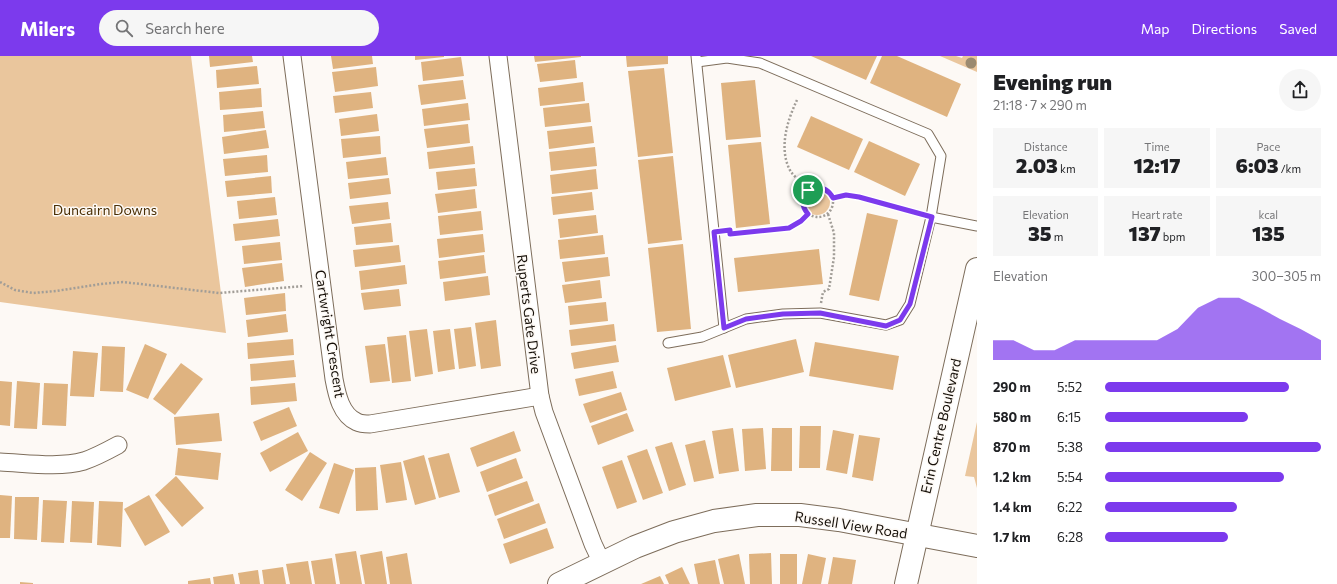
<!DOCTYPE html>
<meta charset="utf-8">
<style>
:root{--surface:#fff;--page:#f6f6f6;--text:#202124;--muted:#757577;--accent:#7c3aed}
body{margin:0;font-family:Commissioner,sans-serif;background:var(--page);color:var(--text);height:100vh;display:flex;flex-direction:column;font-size:15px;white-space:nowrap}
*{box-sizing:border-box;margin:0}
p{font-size:13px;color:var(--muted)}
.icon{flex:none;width:22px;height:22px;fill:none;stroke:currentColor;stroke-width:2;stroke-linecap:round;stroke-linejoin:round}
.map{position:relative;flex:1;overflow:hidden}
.drawer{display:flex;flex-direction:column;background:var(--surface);width:360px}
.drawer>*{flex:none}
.pin{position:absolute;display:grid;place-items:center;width:34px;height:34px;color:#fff;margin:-17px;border:2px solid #fff;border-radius:50%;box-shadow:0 1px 4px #0007}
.round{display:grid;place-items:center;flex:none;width:42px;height:42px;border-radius:21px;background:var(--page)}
.head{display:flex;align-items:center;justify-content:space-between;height:68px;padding:0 16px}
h1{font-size:22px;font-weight:800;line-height:30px}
.figures{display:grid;grid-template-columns:repeat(3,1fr);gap:6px;height:68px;padding:4px 16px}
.figures div{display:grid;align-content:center;border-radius:0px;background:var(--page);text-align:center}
.figures b{font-size:20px;font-weight:800}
.figures small{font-size:11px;font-weight:400}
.figures p{font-size:11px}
.chart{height:112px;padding:8px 16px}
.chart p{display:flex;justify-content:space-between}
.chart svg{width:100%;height:72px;margin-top:4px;fill:var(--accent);opacity:.7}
ul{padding:0 16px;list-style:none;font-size:13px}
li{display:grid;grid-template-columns:64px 48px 1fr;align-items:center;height:30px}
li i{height:10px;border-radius:5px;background:var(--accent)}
header{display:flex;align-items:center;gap:24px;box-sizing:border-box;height:56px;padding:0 20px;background:var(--accent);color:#fff}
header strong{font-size:19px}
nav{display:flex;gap:22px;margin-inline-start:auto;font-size:14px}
.search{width:280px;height:36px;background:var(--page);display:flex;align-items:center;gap:10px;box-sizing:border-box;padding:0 14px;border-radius:22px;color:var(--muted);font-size:15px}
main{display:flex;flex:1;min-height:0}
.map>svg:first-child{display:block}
.green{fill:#eac69d}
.building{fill:#dfb380}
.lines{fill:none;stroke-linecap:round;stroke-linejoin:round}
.lane-casing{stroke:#7d6d5b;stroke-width:11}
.street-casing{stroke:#7d6d5b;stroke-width:19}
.secondary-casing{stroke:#7d6d5b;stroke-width:24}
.path{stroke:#a19d97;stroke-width:2.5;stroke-dasharray:2 2;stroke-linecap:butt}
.lane{stroke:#fff;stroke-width:9}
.street{stroke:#fff;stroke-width:17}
.secondary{stroke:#fff;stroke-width:22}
.tree{fill:#9b8a70}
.route-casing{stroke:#fff;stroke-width:8}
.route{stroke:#7c3aed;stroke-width:5}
.labels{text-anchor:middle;stroke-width:3;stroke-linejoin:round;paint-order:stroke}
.park-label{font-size:14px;fill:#4b2f04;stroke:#fdf9f5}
.street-label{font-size:14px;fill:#161009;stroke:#fdf9f5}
</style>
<header>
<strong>Milers</strong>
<div class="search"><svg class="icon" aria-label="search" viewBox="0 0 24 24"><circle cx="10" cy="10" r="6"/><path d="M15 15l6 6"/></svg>Search here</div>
<nav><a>Map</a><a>Directions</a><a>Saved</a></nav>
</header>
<main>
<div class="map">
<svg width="977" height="528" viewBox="0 0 977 528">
<rect width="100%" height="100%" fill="#fdf9f5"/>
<g class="green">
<polygon points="0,0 191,0 226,277 0,246"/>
<polygon points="940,0 956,0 962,2 963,0 977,0 977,16"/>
<circle cx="817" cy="146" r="13"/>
<polygon points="977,366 977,432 974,421 965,420"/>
</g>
<g class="building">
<polygon points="209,0 252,0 253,6 210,11"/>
<polygon points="331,0 372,0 373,8 333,13"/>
<polygon points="415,0 444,0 444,1 415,4"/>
<polygon points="534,0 581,0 581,1 535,6"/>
<polygon points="626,0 668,0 668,8 627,11"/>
<polygon points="811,0 877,0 866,24"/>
<polygon points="882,0 897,0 961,28 947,61 870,27"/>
<polygon points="461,1 464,20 423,25 421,6"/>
<polygon points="575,4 577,22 540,26 537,8"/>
<polygon points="257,10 259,28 217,32 216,14"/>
<polygon points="376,11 378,30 335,36 332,16"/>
<polygon points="664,12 673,97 638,101 628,15"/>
<polygon points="463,24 466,43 421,49 418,29"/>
<polygon points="755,24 761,81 726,84 721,27"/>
<polygon points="583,26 585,45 540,50 538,32"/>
<polygon points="261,32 262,51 220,54 219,36"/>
<polygon points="371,36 373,52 335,57 333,40"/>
<polygon points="468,47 470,64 424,70 422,53"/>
<polygon points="589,47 591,66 545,71 543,52"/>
<polygon points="263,55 265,72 224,76 223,59"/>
<polygon points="377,58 379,75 341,80 339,63"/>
<polygon points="811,60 863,83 849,114 797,91"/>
<polygon points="468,68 470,87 427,92 424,73"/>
<polygon points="592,70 594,87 549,93 547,75"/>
<polygon points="266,74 269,92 224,98 222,81"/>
<polygon points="380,80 381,98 343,102 341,83"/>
<polygon points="869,85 920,108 905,140 854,116"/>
<polygon points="761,86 770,168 736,172 728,89"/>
<polygon points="473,90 475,108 429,113 427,96"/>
<polygon points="595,91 597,110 551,115 549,96"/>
<polygon points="267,99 268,116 225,120 223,103"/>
<polygon points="673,100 682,184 648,188 638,104"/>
<polygon points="386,101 388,119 348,123 346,106"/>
<polygon points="475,112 477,130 438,134 436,116"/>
<polygon points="596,113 598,133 552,138 550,119"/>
<polygon points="271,120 272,137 227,141 225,125"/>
<polygon points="389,122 391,138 350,143 348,127"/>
<polygon points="475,133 477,152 438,157 435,138"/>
<polygon points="592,136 594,154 553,159 551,141"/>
<polygon points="275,141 277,159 239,163 237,145"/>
<polygon points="388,146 390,163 352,168 349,150"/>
<polygon points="481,155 483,174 440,179 438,160"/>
<polygon points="867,157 898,164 879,245 849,239"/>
<polygon points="596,159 598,177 560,182 558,163"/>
<polygon points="278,163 280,180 235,185 233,168"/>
<polygon points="391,167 393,186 356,189 354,171"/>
<polygon points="483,178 485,196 439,202 437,183"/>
<polygon points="603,179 605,198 560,203 558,184"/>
<polygon points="280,186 282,204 244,208 242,190"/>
<polygon points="683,188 691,273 657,276 648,192"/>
<polygon points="399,189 401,206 355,211 353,194"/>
<polygon points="819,193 823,228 738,236 734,202"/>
<polygon points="484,199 486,217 440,223 438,205"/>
<polygon points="608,201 610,220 565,226 562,206"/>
<polygon points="282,207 284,225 245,231 242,212"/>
<polygon points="405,209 407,228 361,234 359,215"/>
<polygon points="488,220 490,239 445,245 443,226"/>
<polygon points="600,224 602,242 565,247 562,229"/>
<polygon points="399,233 401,250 364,254 361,237"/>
<polygon points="285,237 286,255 246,259 244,242"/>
<polygon points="606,246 608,265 570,269 568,250"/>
<polygon points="286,258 288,276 248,281 246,264"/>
<polygon points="496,264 501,310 481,313 475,267"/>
<polygon points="614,268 616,285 571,290 569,274"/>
<polygon points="471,271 476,310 459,313 454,273"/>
<polygon points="427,273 433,318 415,321 409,275"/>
<polygon points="450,273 455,313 438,316 433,275"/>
<polygon points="406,279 411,325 392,327 387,281"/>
<polygon points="293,283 294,299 248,303 247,287"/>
<polygon points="796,283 804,316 736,332 728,299"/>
<polygon points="815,286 899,300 893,334 809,320"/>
<polygon points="145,288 167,298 148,343 126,334"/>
<polygon points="385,288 390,325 370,327 365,290"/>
<polygon points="616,289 619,306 574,313 571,297"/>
<polygon points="102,290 125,291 123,336 100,335"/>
<polygon points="73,295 98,297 94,341 70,340"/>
<polygon points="723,299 731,331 675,345 667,312"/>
<polygon points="294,304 296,321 251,325 250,308"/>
<polygon points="181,307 203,323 175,359 153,343"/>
<polygon points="613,315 617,332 579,340 575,323"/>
<polygon points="0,325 12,326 10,370 0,369"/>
<polygon points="17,325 40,327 37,373 14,372"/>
<polygon points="44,327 68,328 66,370 42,369"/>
<polygon points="295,327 297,345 251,349 250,331"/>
<polygon points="621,336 627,354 590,367 583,348"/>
<polygon points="289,351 297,370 261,385 253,366"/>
<polygon points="219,357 222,385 176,389 174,361"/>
<polygon points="627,357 634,375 598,389 591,370"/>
<polygon points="800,370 821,370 820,412 799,412"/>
<polygon points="733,372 739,415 719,418 712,375"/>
<polygon points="763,372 766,413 745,415 742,373"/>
<polygon points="772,372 792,372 792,415 771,415"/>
<polygon points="833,374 854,378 847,418 826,414"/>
<polygon points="514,375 521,395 477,411 470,392"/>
<polygon points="298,376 308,395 270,416 260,397"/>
<polygon points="859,379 880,382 873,425 852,421"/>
<polygon points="705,384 714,422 694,426 685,389"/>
<polygon points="672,386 686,429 669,435 655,391"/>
<polygon points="178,392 221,397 218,424 175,419"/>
<polygon points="647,393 663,437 643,444 627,400"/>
<polygon points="310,396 327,407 302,445 285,434"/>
<polygon points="449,397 460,436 439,442 428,402"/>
<polygon points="424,399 436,443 415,449 403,405"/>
<polygon points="516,402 523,422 487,436 480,416"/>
<polygon points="622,404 637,446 617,453 602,411"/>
<polygon points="401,406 407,444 386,447 380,409"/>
<polygon points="334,407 354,414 339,458 319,452"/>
<polygon points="376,411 378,454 356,455 355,412"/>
<polygon points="176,420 204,452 182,471 155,439"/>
<polygon points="527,425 534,445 495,460 488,439"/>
<polygon points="0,439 12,440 10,482 0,482"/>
<polygon points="149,439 170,476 145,490 124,453"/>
<polygon points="15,441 39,441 37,484 14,483"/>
<polygon points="43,444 67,445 64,487 41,486"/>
<polygon points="72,445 94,446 92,487 70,486"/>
<polygon points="99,445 123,446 121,491 97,489"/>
<polygon points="539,447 546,467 504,483 497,463"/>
<polygon points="547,472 554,492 510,508 503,488"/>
<polygon points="356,495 362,528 340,528 335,498"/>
<polygon points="382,495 387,528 365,528 360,499"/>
<polygon points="407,497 412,528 390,528 386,501"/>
<polygon points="771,497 772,528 750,528 749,498"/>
<polygon points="739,498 745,528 724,528 718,503"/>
<rect x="780" y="498" width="17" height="30"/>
<polygon points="808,498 826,502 821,528 802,528"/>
<polygon points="833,501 856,504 852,528 828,528"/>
<polygon points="332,502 336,528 315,528 311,505"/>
<polygon points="715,504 720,528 698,528 694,508"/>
<polygon points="308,505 312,528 290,528 286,508"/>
<polygon points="283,511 286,528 264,528 262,514"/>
<polygon points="682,511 690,528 669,528 665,519"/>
<polygon points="258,514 260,528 240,528 238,517"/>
<polygon points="233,518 235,528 214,528 213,521"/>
<polygon points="660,520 664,528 641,528"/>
<polygon points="210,522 211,528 188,528 188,525"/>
<polygon points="20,526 33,527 33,528 20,528"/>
</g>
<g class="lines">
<defs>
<g id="lane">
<polyline points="696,0 724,272"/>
<polyline points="931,161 977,170"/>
<polyline points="668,287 702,281 746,263 783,258 820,257 886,269 900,264 910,248 931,161 941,100 928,78 760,7 727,2 697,6"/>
</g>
<g id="street">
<path d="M292,0L334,323C337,339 341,359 357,366C361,368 366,368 370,368L540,340"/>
<polyline points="498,0 540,340 544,356 593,488 602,507"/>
<path d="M0,406C26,407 59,412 84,405C96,401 107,395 118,389"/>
</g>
<g id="secondary">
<polyline points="559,528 635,491 674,476 714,465 757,459 800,459 839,464 977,490"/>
<polyline points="906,528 977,213"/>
</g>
</defs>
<use href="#lane" class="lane-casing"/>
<use href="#street" class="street-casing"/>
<use href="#secondary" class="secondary-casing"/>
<g class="path">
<path d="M797,44C787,65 778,94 791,116C796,122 803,128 808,134"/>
<circle cx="818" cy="146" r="15"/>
<polyline points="833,142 846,139 859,141 920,158"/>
<polyline points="725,175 730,174 730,178 789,171 801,165 808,158"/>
<polyline points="0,226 15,234 33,237 56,235 101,228 123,226 219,237 304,230"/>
<polyline points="821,247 823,236 829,233 834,201 834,177 828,158"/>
</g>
<use href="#lane" class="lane"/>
<use href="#street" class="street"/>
<use href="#secondary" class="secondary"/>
</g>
<circle class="tree" cx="971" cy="7" r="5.5"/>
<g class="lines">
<defs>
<path id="route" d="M814,131C823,131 829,134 833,142L846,139L859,141L932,161L910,248L900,264L886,270L820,257L783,258L746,263L724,272L714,176L730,174V178L789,172L801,165L808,158C799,147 802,137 814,131Z"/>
</defs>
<use href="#route" class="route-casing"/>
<use href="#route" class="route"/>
</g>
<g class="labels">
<g class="park-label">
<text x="105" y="159">Duncairn Downs</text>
</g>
<g class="street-label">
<text transform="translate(529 258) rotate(83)" y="5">Ruperts Gate Drive</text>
<text transform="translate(330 278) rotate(81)" y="5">Cartwright Crescent</text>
<text transform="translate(941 370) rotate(-77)" y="5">Erin Centre Boulevard</text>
<text transform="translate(851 469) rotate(9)" y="5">Russell View Road</text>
</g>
</g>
</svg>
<div class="pin" style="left:808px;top:134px;background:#1e9e55"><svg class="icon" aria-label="arrive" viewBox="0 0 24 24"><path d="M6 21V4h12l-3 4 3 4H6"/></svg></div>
</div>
<section class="drawer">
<div class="head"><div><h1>Evening run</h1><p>21:18 · 7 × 290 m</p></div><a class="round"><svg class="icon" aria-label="share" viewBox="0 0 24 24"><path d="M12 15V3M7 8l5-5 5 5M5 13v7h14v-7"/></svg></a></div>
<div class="figures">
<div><p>Distance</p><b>2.03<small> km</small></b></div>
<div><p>Time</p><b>12:17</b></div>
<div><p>Pace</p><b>6:03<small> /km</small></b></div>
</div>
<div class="figures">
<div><p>Elevation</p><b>35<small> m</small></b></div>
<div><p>Heart rate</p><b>137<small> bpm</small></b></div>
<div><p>kcal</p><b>135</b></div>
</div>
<div class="chart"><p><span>Elevation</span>300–305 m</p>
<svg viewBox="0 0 160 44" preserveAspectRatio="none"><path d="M0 44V32L10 32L20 38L30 38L40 32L50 32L60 32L70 32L80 32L90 25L100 12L110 6L120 6L130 12L140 19L150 25L160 32V44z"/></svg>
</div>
<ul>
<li><b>290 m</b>5:52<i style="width:85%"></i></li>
<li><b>580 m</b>6:15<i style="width:66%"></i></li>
<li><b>870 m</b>5:38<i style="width:100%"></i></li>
<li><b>1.2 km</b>5:54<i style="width:83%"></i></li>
<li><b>1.4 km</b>6:22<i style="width:61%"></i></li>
<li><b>1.7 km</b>6:28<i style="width:57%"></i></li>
</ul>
</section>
</main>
